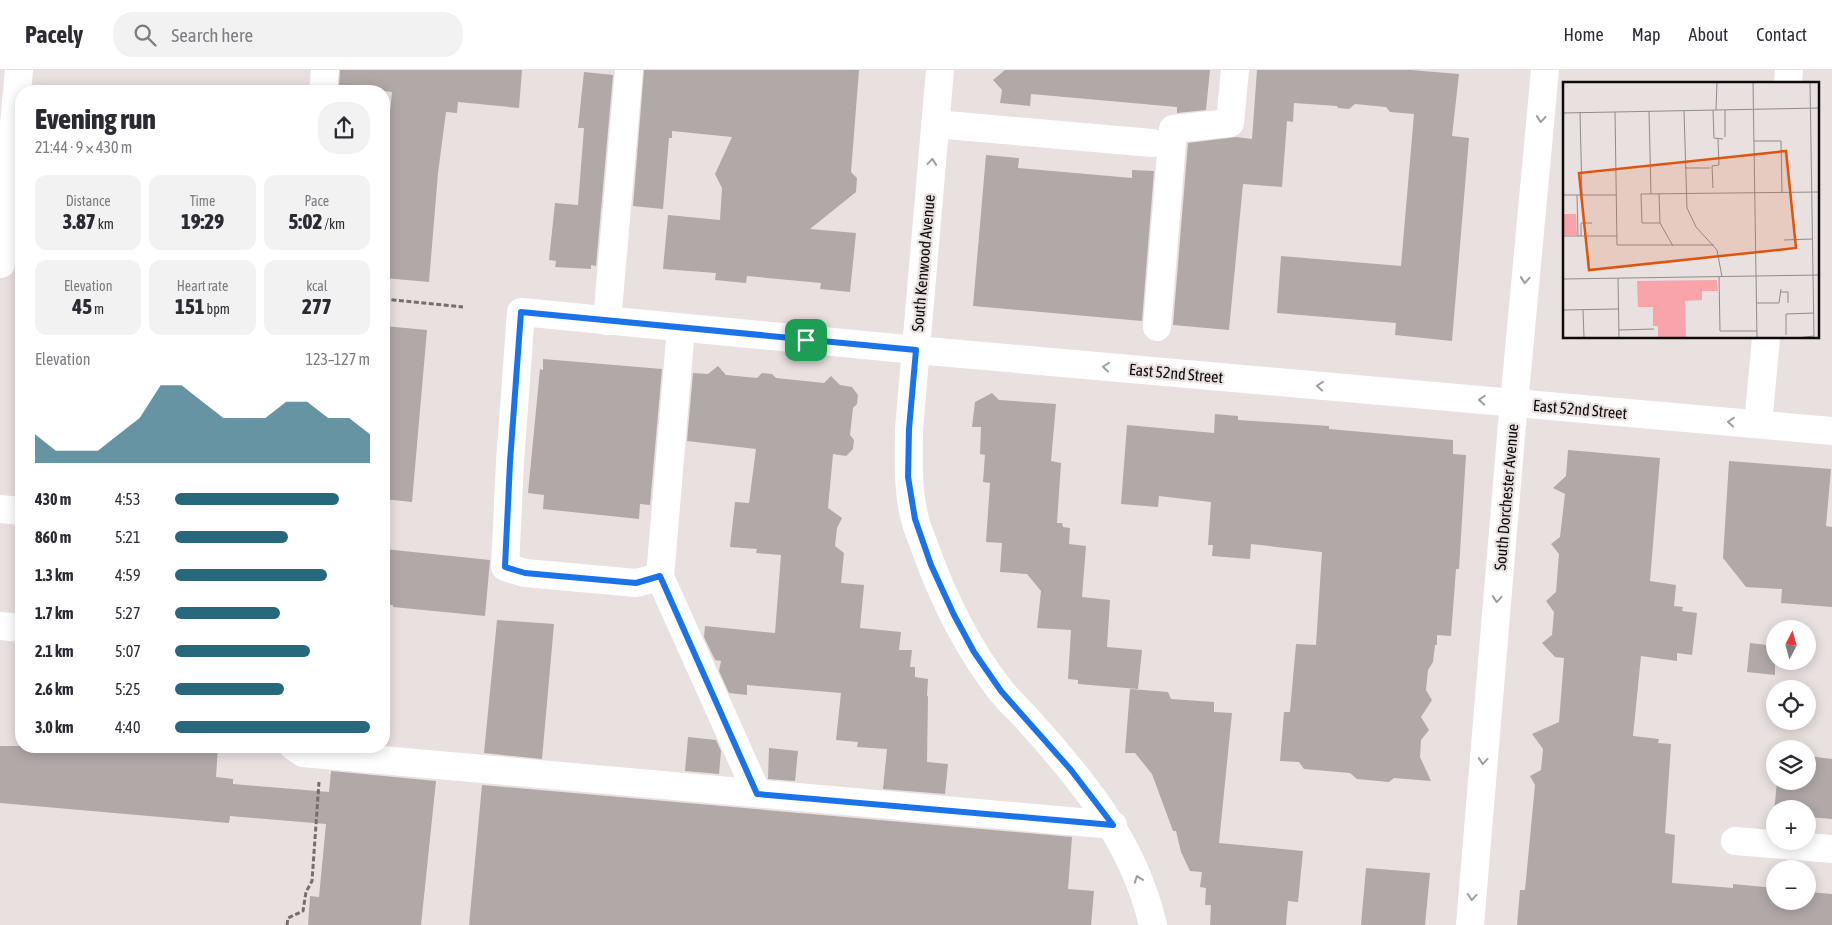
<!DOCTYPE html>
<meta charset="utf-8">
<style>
:root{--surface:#fff;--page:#f2f2f3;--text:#2b2b33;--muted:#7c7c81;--line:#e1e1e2;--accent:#27687c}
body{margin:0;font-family:"Asap Condensed",sans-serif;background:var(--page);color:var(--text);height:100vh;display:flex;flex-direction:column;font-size:19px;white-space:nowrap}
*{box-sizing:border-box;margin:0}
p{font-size:16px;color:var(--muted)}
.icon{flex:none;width:28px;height:28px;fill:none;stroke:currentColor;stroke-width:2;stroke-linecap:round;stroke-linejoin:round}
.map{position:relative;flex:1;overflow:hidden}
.drawer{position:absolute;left:15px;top:15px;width:375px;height:668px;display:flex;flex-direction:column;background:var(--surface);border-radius:20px;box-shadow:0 2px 12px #0003}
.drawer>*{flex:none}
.needle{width:32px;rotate:6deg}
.controls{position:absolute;left:1766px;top:550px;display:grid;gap:10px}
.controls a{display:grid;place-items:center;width:50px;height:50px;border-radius:50%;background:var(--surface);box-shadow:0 2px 12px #0003;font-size:25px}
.pin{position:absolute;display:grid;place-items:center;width:42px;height:42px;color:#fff;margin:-21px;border-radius:10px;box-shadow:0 2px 8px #0006}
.round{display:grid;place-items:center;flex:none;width:52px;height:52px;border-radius:20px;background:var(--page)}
.head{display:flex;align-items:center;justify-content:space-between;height:85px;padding:0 20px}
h1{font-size:28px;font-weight:800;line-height:38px}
.stats{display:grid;grid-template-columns:repeat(3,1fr);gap:8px;height:85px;padding:5px 20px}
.stats div{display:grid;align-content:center;border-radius:12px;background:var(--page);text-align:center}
.stats b{font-size:21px;font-weight:800}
.stats small{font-size:14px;font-weight:400}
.stats p{font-size:14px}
.chart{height:140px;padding:10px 20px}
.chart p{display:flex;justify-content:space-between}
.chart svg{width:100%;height:90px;margin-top:5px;fill:var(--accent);opacity:.7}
ul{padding:0 20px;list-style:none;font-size:16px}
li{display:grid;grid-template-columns:80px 60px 1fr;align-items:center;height:38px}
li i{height:12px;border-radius:6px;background:var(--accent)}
header{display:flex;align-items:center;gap:30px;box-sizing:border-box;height:70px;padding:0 25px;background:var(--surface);border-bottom:1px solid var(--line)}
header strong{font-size:24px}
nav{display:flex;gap:28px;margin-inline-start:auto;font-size:18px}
.search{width:350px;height:45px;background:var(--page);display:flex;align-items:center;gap:12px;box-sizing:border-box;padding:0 18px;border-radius:20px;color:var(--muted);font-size:19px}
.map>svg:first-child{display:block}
.building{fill:#b1a8a8}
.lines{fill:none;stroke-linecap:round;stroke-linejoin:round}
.path{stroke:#746e6e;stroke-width:3;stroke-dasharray:5 2.5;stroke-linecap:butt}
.minor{stroke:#fff;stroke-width:28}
.oneway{stroke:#9f9d9d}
.route-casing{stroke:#fff;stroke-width:10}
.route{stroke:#1a73e8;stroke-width:6}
.labels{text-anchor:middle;stroke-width:4.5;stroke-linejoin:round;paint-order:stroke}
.street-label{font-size:16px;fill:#0e0b0b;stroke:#e9e0e0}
.inset-road{fill:none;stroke:#918b8b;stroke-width:1}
.view{fill:#dd550c;fill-opacity:0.15;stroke:#dd550c;stroke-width:2.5}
.inset-edge{fill:none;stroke:#0e0b0b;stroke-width:2.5}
</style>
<header>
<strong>Pacely</strong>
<div class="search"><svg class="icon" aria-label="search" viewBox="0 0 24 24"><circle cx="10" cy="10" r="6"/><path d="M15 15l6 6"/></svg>Search here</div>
<nav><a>Home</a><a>Map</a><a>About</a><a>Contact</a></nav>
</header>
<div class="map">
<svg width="1832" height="855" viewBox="0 0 1832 855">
<rect width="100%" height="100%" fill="#e9e0e0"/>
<g class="building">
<polygon points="340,0 522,0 519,38 458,32 457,43 446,42 438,103 429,212 384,208 384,102 392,22 339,15"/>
<polygon points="644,0 859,0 851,102 857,108 856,122 810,159 856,163 850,222 820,219 821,213 747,206 746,213 715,210 716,203 663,199 668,145 720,150 722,118 715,104 732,67 672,61 672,68 669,68 663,139 633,136"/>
<polygon points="1005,0 1210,0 1206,40 1177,43 1177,37 1031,24 1030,36 1000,33 1002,20 993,10"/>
<polygon points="1257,0 1411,0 1459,4 1452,66 1469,68 1452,271 1395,265 1396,253 1277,243 1281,186 1401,196 1414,44 1390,42 1386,37 1355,34 1349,39 1338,38 1337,36 1294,33 1293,52 1287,51 1282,117 1243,114 1229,260 1173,255 1188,73 1236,67 1252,69"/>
<polygon points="584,2 613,5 596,196 591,195 591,199 555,197 556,191 549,190 555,133 578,135 584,58 578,58"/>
<polygon points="986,85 1019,88 1018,98 1132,108 1132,100 1154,101 1142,251 973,236"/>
<polygon points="384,256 427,260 412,432 384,429"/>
<polygon points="543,289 662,299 650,435 640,434 639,449 543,439 544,425 528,423 540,299 543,300"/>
<polygon points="718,296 726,305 757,308 762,303 772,304 776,308 824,313 831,306 840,315 852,317 858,325 857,334 853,338 850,365 854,370 853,379 846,386 833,384 828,438 842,448 837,458 835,476 844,483 841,513 864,515 860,558 901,562 899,580 912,580 910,597 915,597 915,607 928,609 927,626 928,626 927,692 948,694 945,724 883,719 887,679 857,677 858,672 836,670 841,623 747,615 747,625 729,623 719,601 721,591 715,590 704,567 705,556 775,563 781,485 756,483 757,479 730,477 735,432 749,433 756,379 687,371 693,303 708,304"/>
<polygon points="992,323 999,330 1056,334 1051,391 1061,393 1057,453 1062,453 1063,457 1070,458 1069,474 1086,476 1082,527 1110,530 1107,577 1142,580 1138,619 1078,614 1078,610 1068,609 1071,560 1037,558 1041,521 1027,504 1000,502 1002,473 986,472 990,413 983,412 985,385 980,384 981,357 972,357 975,332"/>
<polygon points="1215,344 1238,346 1238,350 1329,356 1329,359 1453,370 1453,384 1466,385 1459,499 1456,499 1451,566 1437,565 1437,575 1435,575 1433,592 1428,600 1426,620 1432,630 1421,647 1429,660 1421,670 1420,687 1431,711 1394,708 1389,712 1357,709 1350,703 1304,699 1299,692 1280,691 1284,642 1290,642 1296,574 1316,575 1322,482 1251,474 1250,489 1212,486 1213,475 1208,475 1211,432 1159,426 1158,437 1121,434 1127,355 1214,363"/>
<polygon points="1568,380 1660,388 1650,511 1676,515 1674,536 1683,537 1682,541 1697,543 1692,585 1677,583 1677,591 1641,586 1633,666 1659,669 1658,673 1671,674 1665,763 1675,765 1672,813 1733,818 1733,814 1775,818 1775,831 1808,831 1808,822 1832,824 1832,855 1517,855 1520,820 1525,820 1535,715 1530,706 1541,700 1543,679 1532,664 1559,652 1564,588 1555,587 1542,573 1552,565 1554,542 1546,531 1556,522 1559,484 1551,474 1560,467 1565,424 1553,418 1566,406"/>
<polygon points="1729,391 1831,399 1826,456 1832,457 1832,537 1781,533 1782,519 1746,517 1723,488"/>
<polygon points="384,479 490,490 485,546 393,537 393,535 384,534"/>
<polygon points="497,550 554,554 542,689 484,683"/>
<polygon points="1750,573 1775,576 1775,605 1747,602"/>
<polygon points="1130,619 1168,622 1171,629 1214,632 1214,642 1232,643 1219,773 1303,781 1298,832 1288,831 1286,855 1210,855 1211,835 1205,835 1206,818 1200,817 1202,802 1190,801 1181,782 1176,761 1173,761 1152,704 1135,683 1125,683"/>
<polygon points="688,667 716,670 721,681 719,704 685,701"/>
<polygon points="0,676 218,676 216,707 233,709 233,714 329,722 331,701 436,711 421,855 308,855 310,826 319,827 326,754 230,746 229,753 0,733"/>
<polygon points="769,678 798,681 795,711 768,709"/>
<polygon points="1808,686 1832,689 1832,749 1808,747 1808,739 1775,739 1774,743 1777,711 1808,711"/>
<polygon points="482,715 1072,767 1068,819 1094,821 1091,855 469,855"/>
<polygon points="1366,798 1430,803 1425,855 1361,855"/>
</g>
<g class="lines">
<g class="path">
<polyline points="384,229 463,237"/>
<polyline points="287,855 288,848 303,841 306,822 312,811 319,712"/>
</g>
<g class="minor">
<path d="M940,0L909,359C909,389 907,420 915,449C917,459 922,468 925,478C943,528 968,579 1001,621C1009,631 1020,641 1029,651C1084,712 1134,773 1153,855"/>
<polyline points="1788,14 1789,0"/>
<polyline points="323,21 325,0"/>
<polyline points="935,54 1152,73"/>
<polyline points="1,194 19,0"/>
<polyline points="607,251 629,0"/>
<polyline points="1157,257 1173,59 1230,53 1235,0"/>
<polyline points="681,258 660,507 757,723"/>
<polyline points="1758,354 1766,268"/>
<polyline points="0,439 21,441"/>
<polyline points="660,507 636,513 525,503 505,497 510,392 521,242 916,280 1832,361"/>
<polyline points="0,556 21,558"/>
<polyline points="293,676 303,683 1113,755"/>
<polyline points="1735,771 1832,779"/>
<polyline points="1470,855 1511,366 1545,0"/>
</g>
</g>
<defs><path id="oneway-chevron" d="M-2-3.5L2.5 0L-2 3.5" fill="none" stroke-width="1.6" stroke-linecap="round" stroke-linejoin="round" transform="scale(1.25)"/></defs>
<g class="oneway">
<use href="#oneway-chevron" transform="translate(1541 49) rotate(95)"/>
<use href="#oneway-chevron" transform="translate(932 92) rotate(-85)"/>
<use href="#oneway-chevron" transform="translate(1525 210) rotate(95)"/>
<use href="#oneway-chevron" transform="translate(1106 297) rotate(-175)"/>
<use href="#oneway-chevron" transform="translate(1320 316) rotate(-175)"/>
<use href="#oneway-chevron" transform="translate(1482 330) rotate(-175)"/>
<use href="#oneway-chevron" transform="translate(1731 352) rotate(-175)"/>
<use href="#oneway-chevron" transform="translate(1497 529) rotate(95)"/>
<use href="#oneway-chevron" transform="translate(1483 691) rotate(95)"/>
<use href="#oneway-chevron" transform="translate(1138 809) rotate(-110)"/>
<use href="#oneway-chevron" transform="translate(1472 827) rotate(95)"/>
</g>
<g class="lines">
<defs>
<polygon id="route" points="521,242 916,280 909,359 908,407 915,449 931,495 954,545 974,582 1001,621 1071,700 1113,755 757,724 660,506 636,513 525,503 505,497 510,392"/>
</defs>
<use href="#route" class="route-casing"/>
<use href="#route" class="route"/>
</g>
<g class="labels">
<g class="street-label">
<text transform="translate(923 193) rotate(-85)" y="6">South Kenwood Avenue</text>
<text transform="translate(1176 303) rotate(5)" y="6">East 52nd Street</text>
<text transform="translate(1580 339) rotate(5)" y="6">East 52nd Street</text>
<text transform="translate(1506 427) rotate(-85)" y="6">South Dorchester Avenue</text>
</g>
</g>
<g transform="translate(1563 12)">
<rect width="256" height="256" fill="#e9e0e0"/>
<path d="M0,132H13L14,153H0ZM154,198L155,209H139V218L122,219L123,256H95V244H90V225H75L74,199Z" fill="#f8a4aa"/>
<path class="inset-road" d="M190,0L194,256M247,0L251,256M150,28L151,56L160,57M153,28L154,0M162,28V55M86,29L88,112M121,29L124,126L133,145L154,168L159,195M17,30L19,113M52,30L54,163H151M0,31L257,26M191,59H218L219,110M122,86H147M150,106L149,84L156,83L155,57M96,112L97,141L110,164M0,113H53M14,113L15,154M97,141H79L78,112L257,110M0,154H54M18,154V141H29M221,158L249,157M156,195L157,249H194M55,196L56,256M0,197L257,193M218,210H225V221M193,221H216L218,207M0,228L55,227M20,228L21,256M56,248L91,247M223,253V232L251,231M234,256L251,254"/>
<path class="view" d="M223,69L233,166L26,188L16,91Z"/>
<rect width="256" height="256" class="inset-edge"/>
</g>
</svg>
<div class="controls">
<a><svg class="needle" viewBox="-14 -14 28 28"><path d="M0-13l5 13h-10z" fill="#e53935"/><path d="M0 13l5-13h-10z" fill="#7c7c81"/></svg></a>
<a><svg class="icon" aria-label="locate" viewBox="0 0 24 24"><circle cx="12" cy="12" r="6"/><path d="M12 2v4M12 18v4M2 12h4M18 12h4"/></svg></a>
<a><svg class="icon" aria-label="layers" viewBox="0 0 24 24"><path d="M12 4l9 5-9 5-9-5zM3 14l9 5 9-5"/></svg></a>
<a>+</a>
<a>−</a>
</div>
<div class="pin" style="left:806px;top:270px;background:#1e9e55"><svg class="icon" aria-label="arrive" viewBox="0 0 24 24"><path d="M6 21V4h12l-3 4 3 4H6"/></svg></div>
<section class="drawer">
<div class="head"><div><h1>Evening run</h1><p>21:44 · 9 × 430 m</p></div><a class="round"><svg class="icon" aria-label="share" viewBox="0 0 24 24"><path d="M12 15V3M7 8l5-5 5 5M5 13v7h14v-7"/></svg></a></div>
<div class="stats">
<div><p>Distance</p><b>3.87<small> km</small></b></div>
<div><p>Time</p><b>19:29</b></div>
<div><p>Pace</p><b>5:02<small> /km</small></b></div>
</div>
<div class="stats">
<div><p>Elevation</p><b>45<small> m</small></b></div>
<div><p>Heart rate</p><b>151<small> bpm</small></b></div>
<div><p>kcal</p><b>277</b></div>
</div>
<div class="chart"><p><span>Elevation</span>123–127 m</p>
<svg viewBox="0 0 160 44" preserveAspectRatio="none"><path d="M0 44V30L10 38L20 38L30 38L40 30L50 22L60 6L70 6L80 14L90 22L100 22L110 22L120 14L130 14L140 22L150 22L160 30V44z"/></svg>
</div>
<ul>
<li><b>430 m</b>4:53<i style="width:84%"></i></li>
<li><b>860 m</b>5:21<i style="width:58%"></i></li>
<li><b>1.3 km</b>4:59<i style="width:78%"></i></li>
<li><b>1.7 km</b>5:27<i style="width:54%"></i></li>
<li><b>2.1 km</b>5:07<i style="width:69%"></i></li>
<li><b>2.6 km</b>5:25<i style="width:56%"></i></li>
<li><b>3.0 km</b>4:40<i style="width:100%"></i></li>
</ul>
</section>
</div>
